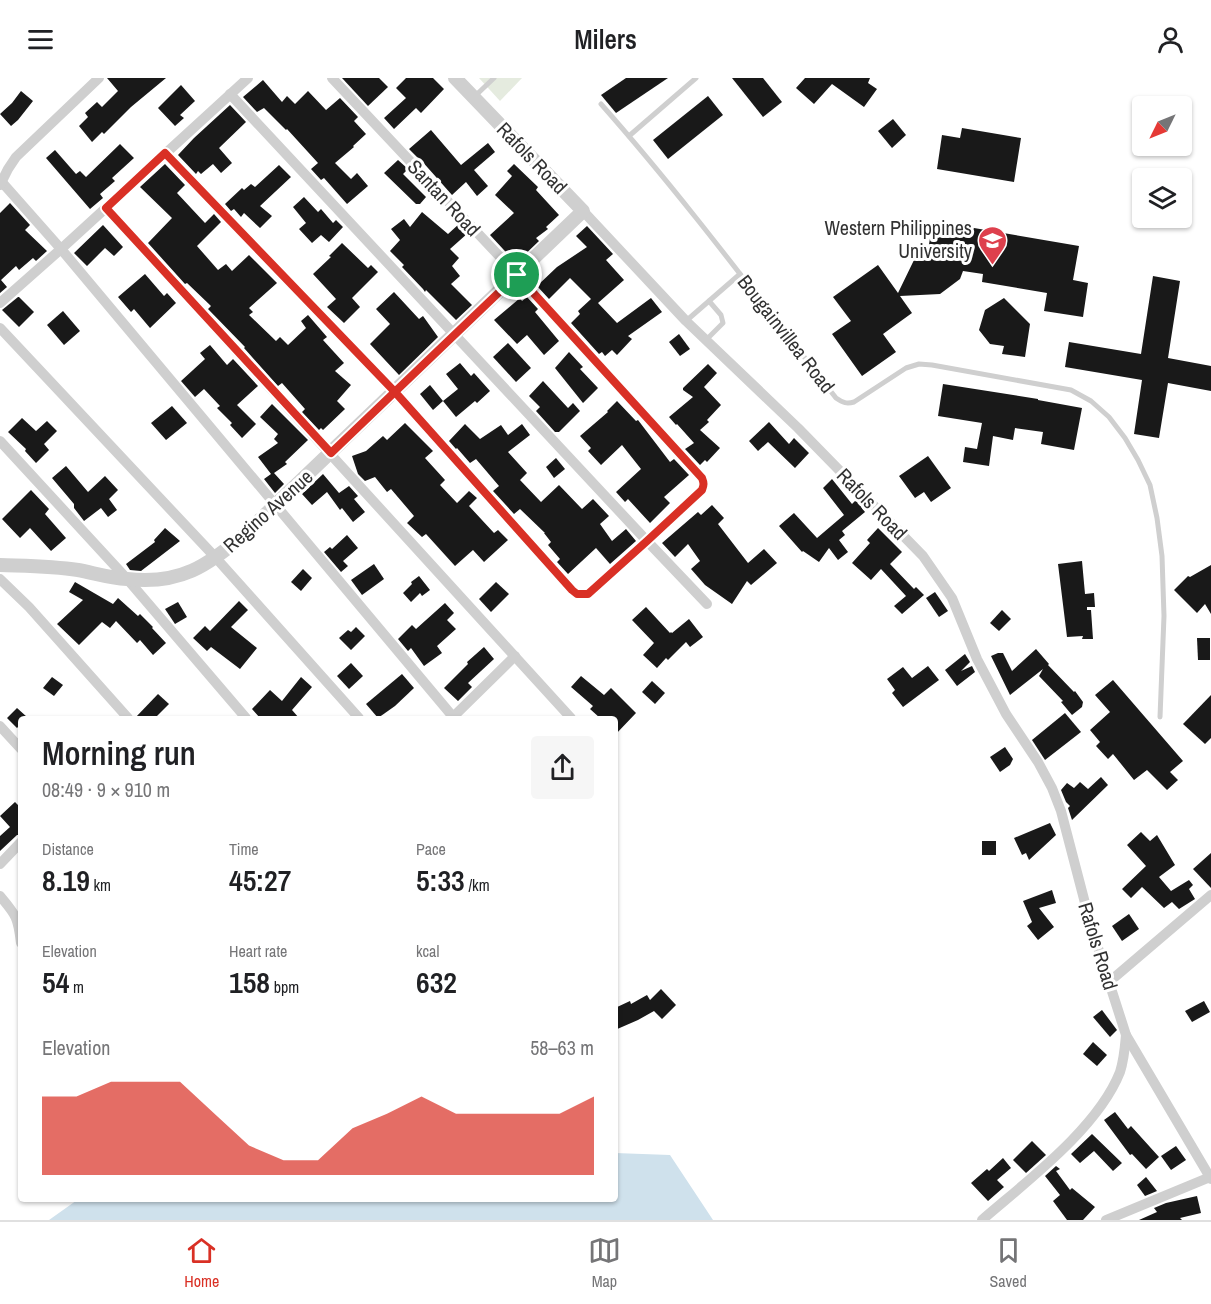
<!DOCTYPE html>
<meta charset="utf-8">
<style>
:root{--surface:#fff;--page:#f6f6f6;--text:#202124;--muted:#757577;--line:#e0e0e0;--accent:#d93025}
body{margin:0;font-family:"Archivo Narrow",sans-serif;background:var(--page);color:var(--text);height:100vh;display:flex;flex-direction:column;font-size:22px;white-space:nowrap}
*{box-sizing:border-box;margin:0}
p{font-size:20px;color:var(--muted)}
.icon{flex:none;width:33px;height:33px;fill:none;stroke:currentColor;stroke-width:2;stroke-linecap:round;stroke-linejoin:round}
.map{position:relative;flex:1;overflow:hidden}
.drawer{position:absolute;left:18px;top:638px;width:600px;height:486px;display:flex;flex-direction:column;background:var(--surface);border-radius:6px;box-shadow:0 2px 4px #0004}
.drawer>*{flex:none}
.needle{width:39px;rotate:227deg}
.fabs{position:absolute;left:1132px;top:18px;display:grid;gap:12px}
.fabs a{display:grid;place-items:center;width:60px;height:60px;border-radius:6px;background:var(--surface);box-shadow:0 2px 4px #0004;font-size:30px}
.pin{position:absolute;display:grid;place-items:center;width:51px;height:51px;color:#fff;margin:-26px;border:3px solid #fff;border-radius:50%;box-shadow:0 2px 6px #0007}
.round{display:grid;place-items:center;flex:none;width:63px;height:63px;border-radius:6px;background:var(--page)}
.overview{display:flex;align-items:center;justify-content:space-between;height:102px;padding:0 24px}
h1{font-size:33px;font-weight:600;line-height:45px}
.figures{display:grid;grid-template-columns:repeat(3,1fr);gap:9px;height:102px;padding:6px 24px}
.figures div{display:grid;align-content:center}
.figures b{font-size:30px;font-weight:600}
.figures small{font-size:16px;font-weight:400}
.figures p{font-size:16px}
.chart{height:168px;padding:12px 24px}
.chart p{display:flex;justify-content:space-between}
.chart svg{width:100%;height:108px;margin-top:6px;fill:var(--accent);opacity:.7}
header{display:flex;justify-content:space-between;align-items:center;height:78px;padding:0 24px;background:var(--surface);font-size:27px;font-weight:600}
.tabs{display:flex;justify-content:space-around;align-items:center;height:84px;border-top:2px solid var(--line);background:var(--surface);font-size:16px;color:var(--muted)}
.tabs a{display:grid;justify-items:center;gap:3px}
.tabs .active{color:var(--accent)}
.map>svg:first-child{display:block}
.green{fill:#e5ebdf}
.water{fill:#cfe1ec}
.building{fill:#191919}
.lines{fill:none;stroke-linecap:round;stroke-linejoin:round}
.service{stroke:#cfcfcf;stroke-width:5}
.minor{stroke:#cfcfcf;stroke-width:10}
.tertiary{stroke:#cfcfcf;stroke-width:14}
.route-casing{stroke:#fff;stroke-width:12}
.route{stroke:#d93025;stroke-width:8}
.labels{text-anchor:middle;stroke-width:6;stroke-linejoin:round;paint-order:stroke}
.street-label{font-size:20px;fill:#323232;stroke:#fff}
.poi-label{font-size:20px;fill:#323232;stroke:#fff;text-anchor:end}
</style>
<header><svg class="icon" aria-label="menu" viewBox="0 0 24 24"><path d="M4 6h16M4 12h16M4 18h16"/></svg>Milers<svg class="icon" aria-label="person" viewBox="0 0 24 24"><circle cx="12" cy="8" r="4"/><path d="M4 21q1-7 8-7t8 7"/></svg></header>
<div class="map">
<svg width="1211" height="1142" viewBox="0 0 1211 1142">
<rect width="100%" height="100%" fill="#fff"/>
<polygon class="green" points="479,0 522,0 500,23"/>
<polygon class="water" points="615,1075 670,1077 713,1142 49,1142 80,1120 615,1120"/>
<g class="building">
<polygon points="107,0 166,0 131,29 104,56 102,54 92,64 79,48 88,39 85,35 97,24 102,29 118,13"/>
<polygon points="342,0 379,0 388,9 368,28"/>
<polygon points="406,0 433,0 444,11 421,35 416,30 394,51 384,40 406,20 396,10"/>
<polygon points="626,0 668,0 616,35 601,17"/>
<polygon points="732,0 763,0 782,24 763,39"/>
<polygon points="805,0 870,0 868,5 877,11 864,29 832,6 814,26 796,10"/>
<polygon points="263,2 282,24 287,18 295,26 308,13 326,32 340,20 358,39 354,43 366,56 353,68 354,69 335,85 351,101 357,95 368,108 347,126 324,100 321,102 311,91 318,85 287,51 286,52 264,30 257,34 243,19"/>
<polygon points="181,7 195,23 180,37 184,40 175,48 158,30"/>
<polygon points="21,13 33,23 18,42 11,48 0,36 12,25"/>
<polygon points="708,18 723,37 668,81 653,62"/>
<polygon points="230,27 246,44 219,70 232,85 221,95 213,86 201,96 198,93 196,96 178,77 194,60"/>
<polygon points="893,41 906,57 892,70 878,53"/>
<polygon points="962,50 1021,60 1014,104 937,91 942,57 960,60"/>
<polygon points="431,52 461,87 488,65 495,74 474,92 488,108 477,118 466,104 452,117 420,81 419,81 409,71"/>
<polygon points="120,66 134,80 112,100 115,103 100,116 103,120 90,131 46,80 55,72 76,96 80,93 86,99"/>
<polygon points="398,82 408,91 403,96 426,119 420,126 416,126 384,95"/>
<polygon points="165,86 185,107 177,115 205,145 214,136 221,144 197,168 218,192 226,186 232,193 249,177 277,205 249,230 253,234 249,237 276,263 280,259 288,267 306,250 301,243 308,237 327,259 323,262 344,285 335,293 351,307 337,323 345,331 323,352 321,350 319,352 302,334 305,331 282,305 278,308 244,270 245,269 208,231 211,228 187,205 185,206 148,165 172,140 140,109"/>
<polygon points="514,86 538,109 536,112 559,137 546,149 548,151 536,160 539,163 516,185 490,157 514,135 495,117 512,98 507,93"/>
<polygon points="279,87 291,99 260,128 272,138 260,150 244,135 241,139 234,131 231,133 225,126 242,110 244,112 251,106 255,109"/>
<polygon points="304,119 318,134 321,131 333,145 336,142 343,149 329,164 321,157 312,165 299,151 306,145 293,129"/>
<polygon points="10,125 30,147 25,152 47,173 36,183 33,180 19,192 16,188 1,202 7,209 0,215 0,135"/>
<polygon points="422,134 448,156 459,146 468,155 450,171 459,180 452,188 460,198 451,206 472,227 456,242 426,212 425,214 423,211 402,189 404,187 390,173 400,162 391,151 404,141 410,149"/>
<polygon points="933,143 1079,168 1073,202 1088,205 1083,239 1044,233 1047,215 982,204 983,196 963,193 960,201 940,216 900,218 912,235 883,256 896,274 862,298 832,256 851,243 833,219 878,187 898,215 914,182 928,172"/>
<polygon points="103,147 123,169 114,178 105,170 87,188 74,175"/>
<polygon points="587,148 613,176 606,182 624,202 598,225 617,245 651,220 662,234 628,258 632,261 617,277 612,272 605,278 602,274 599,276 571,245 580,236 578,233 591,221 570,200 549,221 537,208 557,189 587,169 576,158"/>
<polygon points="342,165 368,190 371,187 378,194 352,220 360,229 344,245 327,229 336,221 313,196 331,179 329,178"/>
<polygon points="145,196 164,218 167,215 176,225 150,250 134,231 131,234 118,219"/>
<polygon points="1153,198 1180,203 1168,280 1211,288 1211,313 1168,305 1159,360 1134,356 1142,302 1065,289 1069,264 1141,276"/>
<polygon points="394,214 419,241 423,238 438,259 399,297 370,266 390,246 376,231"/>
<polygon points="18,219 19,219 34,234 19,249 2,232"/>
<polygon points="527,219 538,231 535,234 559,263 544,277 527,257 517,266 494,242 520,220 522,223"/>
<polygon points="1004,220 1030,246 1025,279 1002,276 1004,268 990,266 979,252 985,232"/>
<polygon points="63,233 80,253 64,267 47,247"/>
<polygon points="679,256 690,271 680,278 669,264"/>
<polygon points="508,265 531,290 516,304 493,279"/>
<polygon points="210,267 227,287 233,281 258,308 237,327 256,346 242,360 230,347 232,345 217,330 220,328 204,311 195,319 181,303 205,281 200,275"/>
<polygon points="569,274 583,289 580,291 598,310 583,325 555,290"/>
<polygon points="460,285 471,298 474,295 490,313 477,325 475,323 456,339 443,323 458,311 446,296"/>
<polygon points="708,286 717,295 704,309 721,327 707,342 709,344 700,352 720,370 707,384 705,382 700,387 685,371 694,365 677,346 676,347 669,339 693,319 683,312 683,310"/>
<polygon points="543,303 568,330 573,325 580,333 559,354 555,354 536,333 540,329 529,318"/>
<polygon points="943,306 1038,321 1038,322 1082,330 1074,372 1041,366 1043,354 1015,350 1013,362 993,358 989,388 963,384 965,369 977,371 982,345 938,338"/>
<polygon points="430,307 443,323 433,332 420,316"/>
<polygon points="617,323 636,343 638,342 670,384 674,381 689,397 664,419 670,425 650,445 628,421 625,424 616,414 641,391 622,367 601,387 588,373 591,370 580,358 608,334 607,333"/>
<polygon points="272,326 308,362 285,384 287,386 274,395 284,406 275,415 264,401 271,396 258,379 278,365 274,361 278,356 260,339"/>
<polygon points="172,328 187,345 166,362 151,345"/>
<polygon points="22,340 36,353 47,343 57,353 44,366 49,372 36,385 25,373 26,371 8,354"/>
<polygon points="769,344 789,366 794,360 809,375 795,390 768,364 758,373 749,363"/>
<polygon points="405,345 433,373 425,380 445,402 440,407 457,425 469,413 477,420 469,428 494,455 498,452 508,462 484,484 473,472 455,488 426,456 422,459 407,445 414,438 391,411 387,414 375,399 365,403 358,396 352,378 366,373 383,358 387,362"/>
<polygon points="465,346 480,361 501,347 508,357 522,346 530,357 508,374 527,395 520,402 541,424 559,407 582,431 593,421 609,438 600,446 612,463 626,451 636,463 610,486 596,470 568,496 557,484 560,481 548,467 551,464 544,455 545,455 520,431 514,436 493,413 499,408 476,381 470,385 457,370 456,371 449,363"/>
<polygon points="928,378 951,410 931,424 924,414 915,420 899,398"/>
<polygon points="556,380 565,391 554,400 546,389"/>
<polygon points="66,388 88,414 105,398 118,412 109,421 117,432 108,439 101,430 84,443 74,430 74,426 52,400"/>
<polygon points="323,396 339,415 349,408 358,418 354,421 365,434 353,444 342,430 340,432 327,414 312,427 302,416"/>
<polygon points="832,401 852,426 856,422 865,434 842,453 845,457 839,462 848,474 838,482 829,470 819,484 803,473 802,474 779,448 794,435 817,460 844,437 823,410"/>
<polygon points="31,412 49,431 45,436 66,460 51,473 30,450 20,460 2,441"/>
<polygon points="712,427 724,440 718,446 748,485 764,471 777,485 751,507 747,503 732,526 705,507 691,491 700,483 688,466 675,479 662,465 698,434 701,437"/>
<polygon points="165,450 180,463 141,493 130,492 126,486 155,464 154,462"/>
<polygon points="878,450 902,474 890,486 914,511 916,509 924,517 902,536 894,528 906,518 881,491 871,502 852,485 870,465 867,462"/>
<polygon points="347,457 358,470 343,483 348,488 341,494 324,474 330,469 332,471"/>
<polygon points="1082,483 1085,516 1094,515 1095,529 1087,529 1087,532 1091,532 1093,561 1082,561 1083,558 1067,559 1058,486"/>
<polygon points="374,486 384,501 362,517 351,502"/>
<polygon points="1211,487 1211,536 1205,526 1197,535 1174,512 1188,498 1190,499"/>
<polygon points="303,491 312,500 301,513 291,504"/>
<polygon points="419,498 430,512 422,518 420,515 411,524 403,515 412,506 411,504"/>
<polygon points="75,504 113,526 118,520 138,538 140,536 153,549 152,550 166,565 153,577 140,562 137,565 116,543 110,550 102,544 79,567 57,546 83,522 69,514"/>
<polygon points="496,504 509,516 491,534 479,521"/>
<polygon points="935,514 948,533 939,539 926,520"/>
<polygon points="239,523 248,532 231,549 257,570 240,591 211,569 207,573 193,560 205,548 210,553"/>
<polygon points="178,524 187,539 175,546 165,531"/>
<polygon points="445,525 454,535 447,542 456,551 437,568 442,575 424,588 411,570 408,573 398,561 412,547 416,551"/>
<polygon points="646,529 670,555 671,554 672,555 689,541 703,559 690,569 686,564 668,582 666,580 657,590 643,577 654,565 632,542"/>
<polygon points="1002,532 1011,541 999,553 990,545"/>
<polygon points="356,549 365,558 351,572 339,560 348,552 351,554"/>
<polygon points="1197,560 1210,560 1210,582 1198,582"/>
<polygon points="484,569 494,581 468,605 472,609 458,623 444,610 468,586 467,584"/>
<polygon points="1036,571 1049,586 1048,587 1074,614 1075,613 1083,624 1082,629 1072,637 1061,624 1063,623 1039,598 1043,591 1010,617 991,578 998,575 1003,575 1012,593"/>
<polygon points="965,576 970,584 961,593 972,588 975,594 957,608 945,592"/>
<polygon points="351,585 363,598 349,611 337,598"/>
<polygon points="928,588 939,602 903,629 892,615 895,612 887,601 903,589 912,600"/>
<polygon points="402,596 414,610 395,628 378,640 366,626"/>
<polygon points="581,598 604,617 611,610 636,635 615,657 615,640 600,640 590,631 593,628 571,609"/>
<polygon points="52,599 63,607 54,618 43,610"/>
<polygon points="301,599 312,609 292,632 299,640 260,640 252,631 270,612 282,623"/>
<polygon points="1113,602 1183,683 1170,694 1178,702 1167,712 1147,692 1134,702 1113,676 1108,681 1096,668 1100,664 1090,652 1110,634 1095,617"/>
<polygon points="652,603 665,615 655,626 642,614"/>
<polygon points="158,616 169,626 155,640 135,640"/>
<polygon points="1211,617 1211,660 1205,666 1183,646"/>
<polygon points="17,630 27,639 26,640 21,640 21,646 17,650 7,640"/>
<polygon points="1065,635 1081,654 1045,682 1032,662"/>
<polygon points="1005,669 1013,681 1010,687 1000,694 990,679"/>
<polygon points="1101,699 1108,707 1072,742 1068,730 1070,728 1066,724 1061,712 1067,705 1074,710 1080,704 1088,711"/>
<polygon points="15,724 21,730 21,757 17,757 0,773 0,758 10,749 0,738"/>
<polygon points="1050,745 1056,757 1029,782 1026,775 1022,777 1014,760"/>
<polygon points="1141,754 1150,763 1157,757 1175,787 1159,799 1171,813 1189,802 1193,807 1189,811 1195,821 1179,831 1172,824 1164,830 1142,809 1131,820 1122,811 1146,788 1127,767"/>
<rect x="982" y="763" width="14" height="14"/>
<polygon points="1211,775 1211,810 1193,791"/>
<polygon points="1052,812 1056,825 1039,830 1054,849 1038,862 1027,848 1032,844 1023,823"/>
<polygon points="1129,836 1139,851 1122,863 1112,848"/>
<polygon points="661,911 676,927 662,941 654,933 638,942 615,952 615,930 630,923 631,926 647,917 650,922"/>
<polygon points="1204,923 1210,934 1192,944 1185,933"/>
<polygon points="1102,932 1117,952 1110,959 1093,939"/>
<polygon points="1093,964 1107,977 1097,988 1083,976"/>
<polygon points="1115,1034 1128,1051 1131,1048 1159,1079 1146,1091 1132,1076 1130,1077 1104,1042"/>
<polygon points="1092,1056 1122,1085 1113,1093 1094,1073 1080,1085 1071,1076"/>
<polygon points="1032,1063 1046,1077 1026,1095 1013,1082"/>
<polygon points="1176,1068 1186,1082 1171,1092 1161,1078"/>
<polygon points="1003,1080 1011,1090 997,1102 1004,1109 988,1123 971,1105 987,1091 989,1093"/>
<polygon points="1056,1088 1060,1091 1056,1093 1070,1112 1072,1110 1095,1129 1083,1142 1067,1142 1053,1123 1060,1117 1045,1098"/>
<polygon points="1146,1099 1157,1113 1145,1118 1137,1107"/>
<polygon points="1197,1118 1201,1135 1180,1140 1182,1142 1139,1142 1157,1134 1154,1130 1166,1125"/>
</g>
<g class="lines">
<g class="service">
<polyline points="474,19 494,0"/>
<path d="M601,26C684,120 759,221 836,320C843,325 847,326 854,324L906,290L919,286L932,287L1071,312L1091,323L1109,339L1125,360L1138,382L1150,407L1157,440L1162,478L1164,538L1160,639"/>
<polyline points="629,58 696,0"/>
<polyline points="686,243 740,196"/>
<polyline points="706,262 723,245 721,237 709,223"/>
</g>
<g class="minor">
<polyline points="230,16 647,463 707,526"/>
<polyline points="165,75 395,314 572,512 577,516 588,516 647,463 702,412 704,408 702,400 517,197 332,0"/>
<polyline points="0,102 61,171 454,640"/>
<polyline points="0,107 8,91 16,79 99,0"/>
<polyline points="106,130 571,640"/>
<polyline points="583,133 686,243 798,350 923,478 952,520 977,581 1006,636 1038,684 1052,710 1061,733 1091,848 1126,957 1211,1101"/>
<polyline points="0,225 61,171 248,0"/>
<polyline points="0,250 216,480 359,640"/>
<polyline points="0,363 128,502 246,640"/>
<polyline points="0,501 29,529 128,640"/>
<polyline points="452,640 515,578"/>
<polyline points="0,648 21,671"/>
<polyline points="0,786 21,764"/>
<path d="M0,818C16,837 18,839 21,865"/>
<polyline points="1109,904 1211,817"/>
<path d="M982,1142C1027,1103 1098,1050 1120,994C1124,982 1125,969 1126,957"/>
<polyline points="1106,1142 1210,1099"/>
</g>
<path class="tertiary" d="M0,487C26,488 52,488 78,492C94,495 110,500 127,501C180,507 208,488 246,455L583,133L455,0"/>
</g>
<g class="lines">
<defs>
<path id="route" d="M517,197L331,375L106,130L165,75L395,314L572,512L577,516H588L647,463L702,412C704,407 704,405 702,400L517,197"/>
</defs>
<use href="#route" class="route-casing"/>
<use href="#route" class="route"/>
</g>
<defs>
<symbol id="university-pin" viewBox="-11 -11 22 30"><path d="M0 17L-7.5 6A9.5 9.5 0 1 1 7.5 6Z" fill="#de404d" stroke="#fff"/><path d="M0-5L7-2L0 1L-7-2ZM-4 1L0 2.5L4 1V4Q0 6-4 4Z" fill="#fff"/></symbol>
</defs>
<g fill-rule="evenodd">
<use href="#university-pin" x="976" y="146" width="33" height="45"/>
</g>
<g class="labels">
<g class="street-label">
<text transform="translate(532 80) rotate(46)" y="7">Rafols Road</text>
<text transform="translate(444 120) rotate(47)" y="7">Santan Road</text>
<text transform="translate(786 256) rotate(52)" y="7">Bougainvillea Road</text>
<text transform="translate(872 426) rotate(46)" y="7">Rafols Road</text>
<text transform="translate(268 433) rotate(-42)" y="7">Regino Avenue</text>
<text transform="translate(1098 868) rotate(73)" y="7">Rafols Road</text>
</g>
<g class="poi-label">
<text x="972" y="157">Western Philippines<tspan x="972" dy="23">University</tspan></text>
</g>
</g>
</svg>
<div class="fabs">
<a><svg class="needle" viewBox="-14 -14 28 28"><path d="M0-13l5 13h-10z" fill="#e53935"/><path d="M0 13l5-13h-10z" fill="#757577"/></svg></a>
<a><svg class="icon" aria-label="layers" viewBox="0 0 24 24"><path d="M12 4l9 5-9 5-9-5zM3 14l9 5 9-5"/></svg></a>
</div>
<div class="pin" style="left:517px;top:197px;background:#1e9e55"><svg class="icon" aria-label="arrive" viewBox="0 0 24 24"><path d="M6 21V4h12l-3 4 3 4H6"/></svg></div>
<section class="drawer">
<div class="overview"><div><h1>Morning run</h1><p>08:49 · 9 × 910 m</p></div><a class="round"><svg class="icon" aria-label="share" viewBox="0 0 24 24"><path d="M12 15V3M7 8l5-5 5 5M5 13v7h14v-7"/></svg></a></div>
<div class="figures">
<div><p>Distance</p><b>8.19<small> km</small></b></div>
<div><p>Time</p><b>45:27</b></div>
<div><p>Pace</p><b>5:33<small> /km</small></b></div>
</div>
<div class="figures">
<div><p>Elevation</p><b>54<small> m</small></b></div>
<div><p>Heart rate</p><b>158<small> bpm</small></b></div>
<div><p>kcal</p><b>632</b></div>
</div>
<div class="chart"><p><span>Elevation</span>58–63 m</p>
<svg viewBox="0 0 160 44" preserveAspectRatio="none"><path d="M0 44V12L10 12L20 6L30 6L40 6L50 19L60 32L70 38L80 38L90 25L100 19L110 12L120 19L130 19L140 19L150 19L160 12V44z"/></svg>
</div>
</section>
</div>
<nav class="tabs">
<a class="active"><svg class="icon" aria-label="home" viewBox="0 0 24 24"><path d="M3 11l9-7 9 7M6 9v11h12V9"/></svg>Home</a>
<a><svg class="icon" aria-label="map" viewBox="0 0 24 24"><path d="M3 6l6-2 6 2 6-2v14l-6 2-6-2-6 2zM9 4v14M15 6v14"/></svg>Map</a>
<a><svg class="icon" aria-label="saved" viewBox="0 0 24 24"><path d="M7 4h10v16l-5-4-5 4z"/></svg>Saved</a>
</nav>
